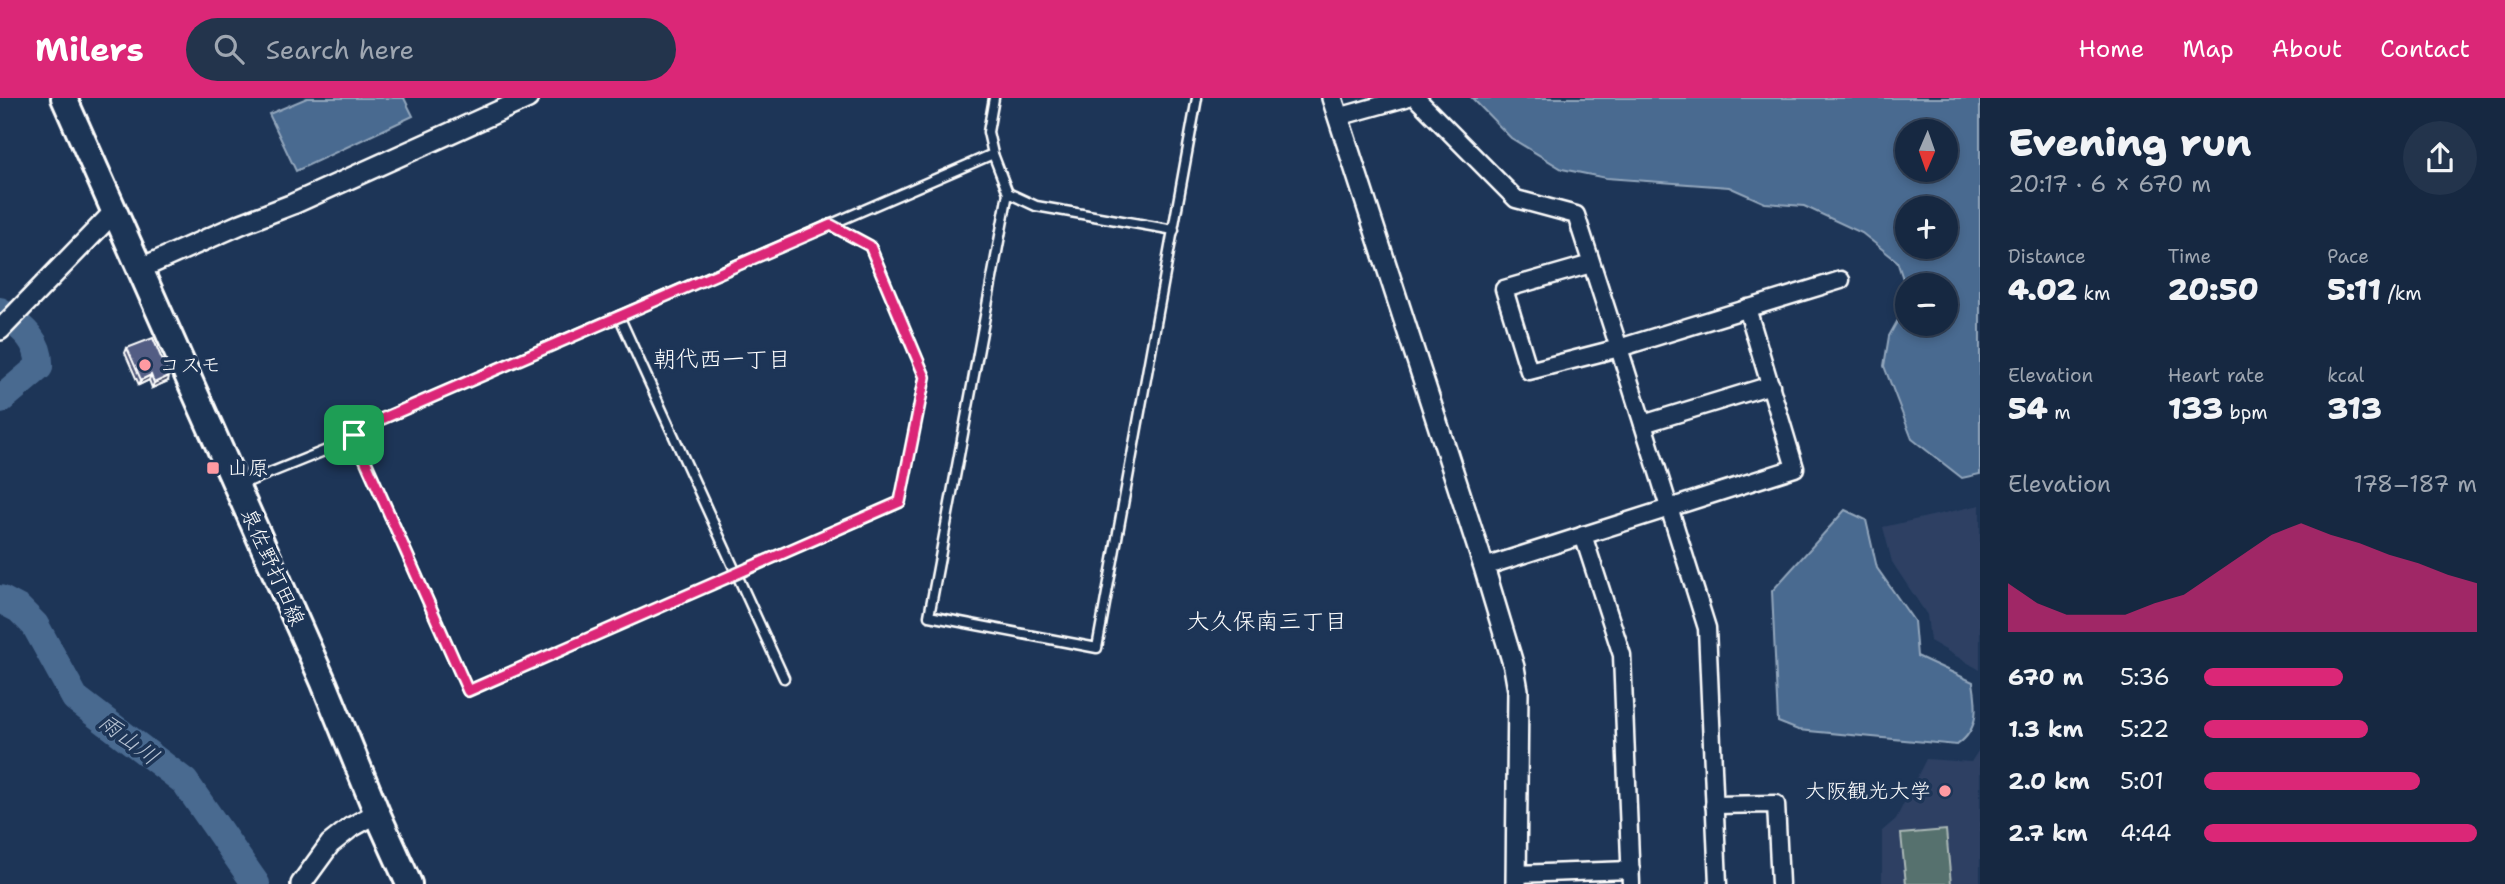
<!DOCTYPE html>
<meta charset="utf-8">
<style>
:root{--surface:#162841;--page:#23344c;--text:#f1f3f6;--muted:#9ea6b1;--line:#35445a;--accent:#db2777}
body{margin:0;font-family:"Shantell Sans","Klee One",sans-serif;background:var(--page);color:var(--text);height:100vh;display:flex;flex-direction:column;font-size:26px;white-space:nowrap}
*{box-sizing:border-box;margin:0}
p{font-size:23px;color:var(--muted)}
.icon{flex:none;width:38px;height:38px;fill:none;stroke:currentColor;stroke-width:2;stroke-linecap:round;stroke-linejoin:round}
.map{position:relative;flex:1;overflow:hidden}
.details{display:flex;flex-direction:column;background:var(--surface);width:525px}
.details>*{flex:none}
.needle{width:46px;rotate:182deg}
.fabs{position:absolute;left:1895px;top:21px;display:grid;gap:14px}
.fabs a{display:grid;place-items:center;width:63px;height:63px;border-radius:50%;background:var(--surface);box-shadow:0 4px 10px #0003,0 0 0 2px var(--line);font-size:35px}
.pin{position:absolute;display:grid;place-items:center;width:60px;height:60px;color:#fff;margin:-30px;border-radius:14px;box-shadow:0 4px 10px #0006}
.round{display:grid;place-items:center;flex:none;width:74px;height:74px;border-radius:37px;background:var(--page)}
.headline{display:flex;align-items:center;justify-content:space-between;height:119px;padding:0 28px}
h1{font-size:38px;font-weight:800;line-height:52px}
.metrics{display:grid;grid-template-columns:repeat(3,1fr);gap:10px;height:119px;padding:7px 28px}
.metrics div{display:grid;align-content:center}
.metrics b{font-size:30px;font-weight:800}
.metrics small{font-size:19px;font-weight:400}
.metrics p{font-size:19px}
.chart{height:196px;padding:14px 28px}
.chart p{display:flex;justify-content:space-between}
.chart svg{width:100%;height:126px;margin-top:7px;fill:var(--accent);opacity:.7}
ul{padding:0 28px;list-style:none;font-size:23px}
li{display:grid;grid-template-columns:112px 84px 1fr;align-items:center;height:52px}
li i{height:18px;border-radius:9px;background:var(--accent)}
header{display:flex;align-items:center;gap:42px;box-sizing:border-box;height:98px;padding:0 35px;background:var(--accent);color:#fff}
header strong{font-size:33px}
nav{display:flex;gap:38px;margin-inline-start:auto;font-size:24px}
.search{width:490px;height:63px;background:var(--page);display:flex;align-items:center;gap:18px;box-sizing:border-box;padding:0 24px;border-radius:38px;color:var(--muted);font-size:26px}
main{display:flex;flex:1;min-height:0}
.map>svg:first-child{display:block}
.built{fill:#2d4164}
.green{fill:#57716e;stroke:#abb8b6;stroke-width:2}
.water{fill:#4a6a90;stroke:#92a6bc;stroke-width:2;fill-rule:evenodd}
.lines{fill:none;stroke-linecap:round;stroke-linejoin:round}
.river{stroke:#4a6a90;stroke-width:28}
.service-casing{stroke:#fff;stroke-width:13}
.minor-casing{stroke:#fff;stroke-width:21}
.tertiary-casing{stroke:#fff;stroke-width:24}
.primary-casing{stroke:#fff;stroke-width:30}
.service{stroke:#1d3557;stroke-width:8}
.minor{stroke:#1d3557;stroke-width:16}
.tertiary{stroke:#1d3557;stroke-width:19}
.primary{stroke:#1d3557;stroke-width:24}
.wall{fill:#475072;stroke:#fff;stroke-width:2}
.shaded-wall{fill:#3a415c;stroke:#fff;stroke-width:2}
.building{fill:#535d84;stroke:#fff;stroke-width:2}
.route-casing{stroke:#fff;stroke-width:14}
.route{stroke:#db2777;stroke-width:9}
.poi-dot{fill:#ff9aa2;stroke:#1d3557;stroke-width:2.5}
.labels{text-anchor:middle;stroke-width:7;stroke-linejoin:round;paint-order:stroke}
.poi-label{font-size:21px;fill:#fff;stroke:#1d3557;text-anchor:start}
.street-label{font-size:21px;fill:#fff;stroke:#1d3557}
.neighbourhood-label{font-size:23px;fill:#fff;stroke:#1d3557}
.water-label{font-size:23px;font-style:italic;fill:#b7c3d3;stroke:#1d3557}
</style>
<header>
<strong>Milers</strong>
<div class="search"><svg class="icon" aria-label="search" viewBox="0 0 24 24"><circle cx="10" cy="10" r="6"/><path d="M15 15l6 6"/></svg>Search here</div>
<nav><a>Home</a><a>Map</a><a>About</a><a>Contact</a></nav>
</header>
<main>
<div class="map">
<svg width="1980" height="786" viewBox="0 0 1980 786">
<rect width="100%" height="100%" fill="#1d3557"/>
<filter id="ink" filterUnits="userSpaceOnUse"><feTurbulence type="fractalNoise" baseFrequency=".0143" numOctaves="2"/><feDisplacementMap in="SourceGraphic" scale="14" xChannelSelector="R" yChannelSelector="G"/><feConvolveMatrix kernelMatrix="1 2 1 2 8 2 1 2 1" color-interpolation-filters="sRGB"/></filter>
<g filter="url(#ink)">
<g class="built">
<polygon points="1980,407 1980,572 1930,543 1927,517 1892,464 1883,429"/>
<polygon points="1980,650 1980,786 1882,786 1882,733 1896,721 1926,661 1971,664"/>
</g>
<polygon class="green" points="1946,732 1951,786 1906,786 1901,736"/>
<g class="water">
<polygon points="307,0 404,0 413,18 296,73 269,16"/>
<path d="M1472,0H1980V376L1962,380L1912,341L1884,268L1889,238L1903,213L1905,187L1897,163L1862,135L1804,108L1765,105L1729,89L1606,80L1562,71L1511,40ZM1946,33V72H1908V33ZM1946,110V149H1908V110ZM1946,187V226H1908V187Z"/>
<path d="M1845,412L1866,422L1877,470L1914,523L1917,558L1973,584C1977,608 1980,631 1957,647L1798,632L1778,624L1772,493Z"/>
</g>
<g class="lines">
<g class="river">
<path d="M0,213C20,228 41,242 39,269L0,302"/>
<polyline points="0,501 19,511 35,527 75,600 185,684 256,786"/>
</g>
<defs>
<g id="service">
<polyline points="993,56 1008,95 929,518 1097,550 1197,0"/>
<polyline points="1008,95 1036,108 1174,132"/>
<polyline points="619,218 784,580"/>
<polyline points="354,337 468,593 900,404 925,279 870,148 831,127"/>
<polyline points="240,387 339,347 377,323 993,56 988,34 994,0"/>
</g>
<g id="minor">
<polyline points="1416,0 1516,101 1576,117 1619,250 1529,273 1504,191 1591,166"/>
<polyline points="1338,19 1406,0"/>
<polyline points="1643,326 1771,287"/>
<polyline points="1583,437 1622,557 1631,786"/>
<polyline points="1484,469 1795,370 1747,210"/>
<polyline points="1714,707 1776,706 1780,786"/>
<polyline points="1516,776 1631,772"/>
<polyline points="1718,786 1707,530 1619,250 1841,182"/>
</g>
<g id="tertiary">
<polyline points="1332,0 1484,469 1514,569 1518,592 1516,786"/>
<polyline points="139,171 241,126 293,106 528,0"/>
<polyline points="0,232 113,115"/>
<polyline points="301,786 330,746 350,730 377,715"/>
</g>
<polyline id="primary" points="64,0 324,585 377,715 409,786"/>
</defs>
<use href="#service" class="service-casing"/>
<use href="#minor" class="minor-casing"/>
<use href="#tertiary" class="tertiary-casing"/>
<use href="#primary" class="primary-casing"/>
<use href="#service" class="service"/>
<use href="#minor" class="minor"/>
<use href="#tertiary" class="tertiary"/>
<use href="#primary" class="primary"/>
</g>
<polygon class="wall" points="127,250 168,283 152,290 149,282 139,287 125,255"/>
<g class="shaded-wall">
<polygon points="151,277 149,282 139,287 141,282"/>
<polygon points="169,278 168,283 152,290 154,285"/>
</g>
<polygon class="building" points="153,240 169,278 154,285 151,277 141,282 127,250"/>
</g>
<g class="lines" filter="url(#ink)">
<defs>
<polygon id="route" points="831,127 870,148 925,279 900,404 468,593 354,337 377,323"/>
</defs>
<use href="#route" class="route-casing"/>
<use href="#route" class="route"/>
</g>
<g class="poi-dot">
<circle cx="145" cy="267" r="7"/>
<rect x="206" y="363" width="14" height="14" rx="3.5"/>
<circle cx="1945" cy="693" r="7"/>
</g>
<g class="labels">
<g class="poi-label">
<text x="159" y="274">コスモ</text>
<text x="227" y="377">山原</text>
<text x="1931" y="700" text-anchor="end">大阪観光大学</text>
</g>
<g class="street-label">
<text transform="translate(273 469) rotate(66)" y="7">泉佐野打田線</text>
</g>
<g class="neighbourhood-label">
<text x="722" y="269">朝代西一丁目</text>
<text x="1267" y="531">大久保南三丁目</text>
</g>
<g class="water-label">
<text transform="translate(129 641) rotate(37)" y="8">雨山川</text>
</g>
</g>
</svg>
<div class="fabs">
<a><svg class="needle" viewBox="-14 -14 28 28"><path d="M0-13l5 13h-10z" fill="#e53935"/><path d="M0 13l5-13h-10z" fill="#9ea6b1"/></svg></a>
<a>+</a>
<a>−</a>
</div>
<div class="pin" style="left:354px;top:337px;background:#1e9e55"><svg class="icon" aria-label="arrive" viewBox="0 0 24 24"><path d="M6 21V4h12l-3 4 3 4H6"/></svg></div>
</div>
<section class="details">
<div class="headline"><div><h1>Evening run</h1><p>20:17 · 6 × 670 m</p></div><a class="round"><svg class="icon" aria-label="share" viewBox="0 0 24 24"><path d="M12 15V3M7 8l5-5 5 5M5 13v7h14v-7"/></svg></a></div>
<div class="metrics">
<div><p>Distance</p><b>4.02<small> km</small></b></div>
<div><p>Time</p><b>20:50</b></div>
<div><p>Pace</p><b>5:11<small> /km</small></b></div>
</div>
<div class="metrics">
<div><p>Elevation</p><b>54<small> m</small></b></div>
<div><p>Heart rate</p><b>133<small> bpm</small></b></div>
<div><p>kcal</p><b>313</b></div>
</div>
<div class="chart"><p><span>Elevation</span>178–187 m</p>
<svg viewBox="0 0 160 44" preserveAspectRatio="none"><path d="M0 44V27L10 34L20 38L30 38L40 38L50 34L60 31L70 24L80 17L90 10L100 6L110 10L120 13L130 17L140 20L150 24L160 27V44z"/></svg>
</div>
<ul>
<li><b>670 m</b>5:36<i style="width:51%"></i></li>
<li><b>1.3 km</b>5:22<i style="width:60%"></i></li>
<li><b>2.0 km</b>5:01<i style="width:79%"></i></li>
<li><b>2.7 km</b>4:44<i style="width:100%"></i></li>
</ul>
</section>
</main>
